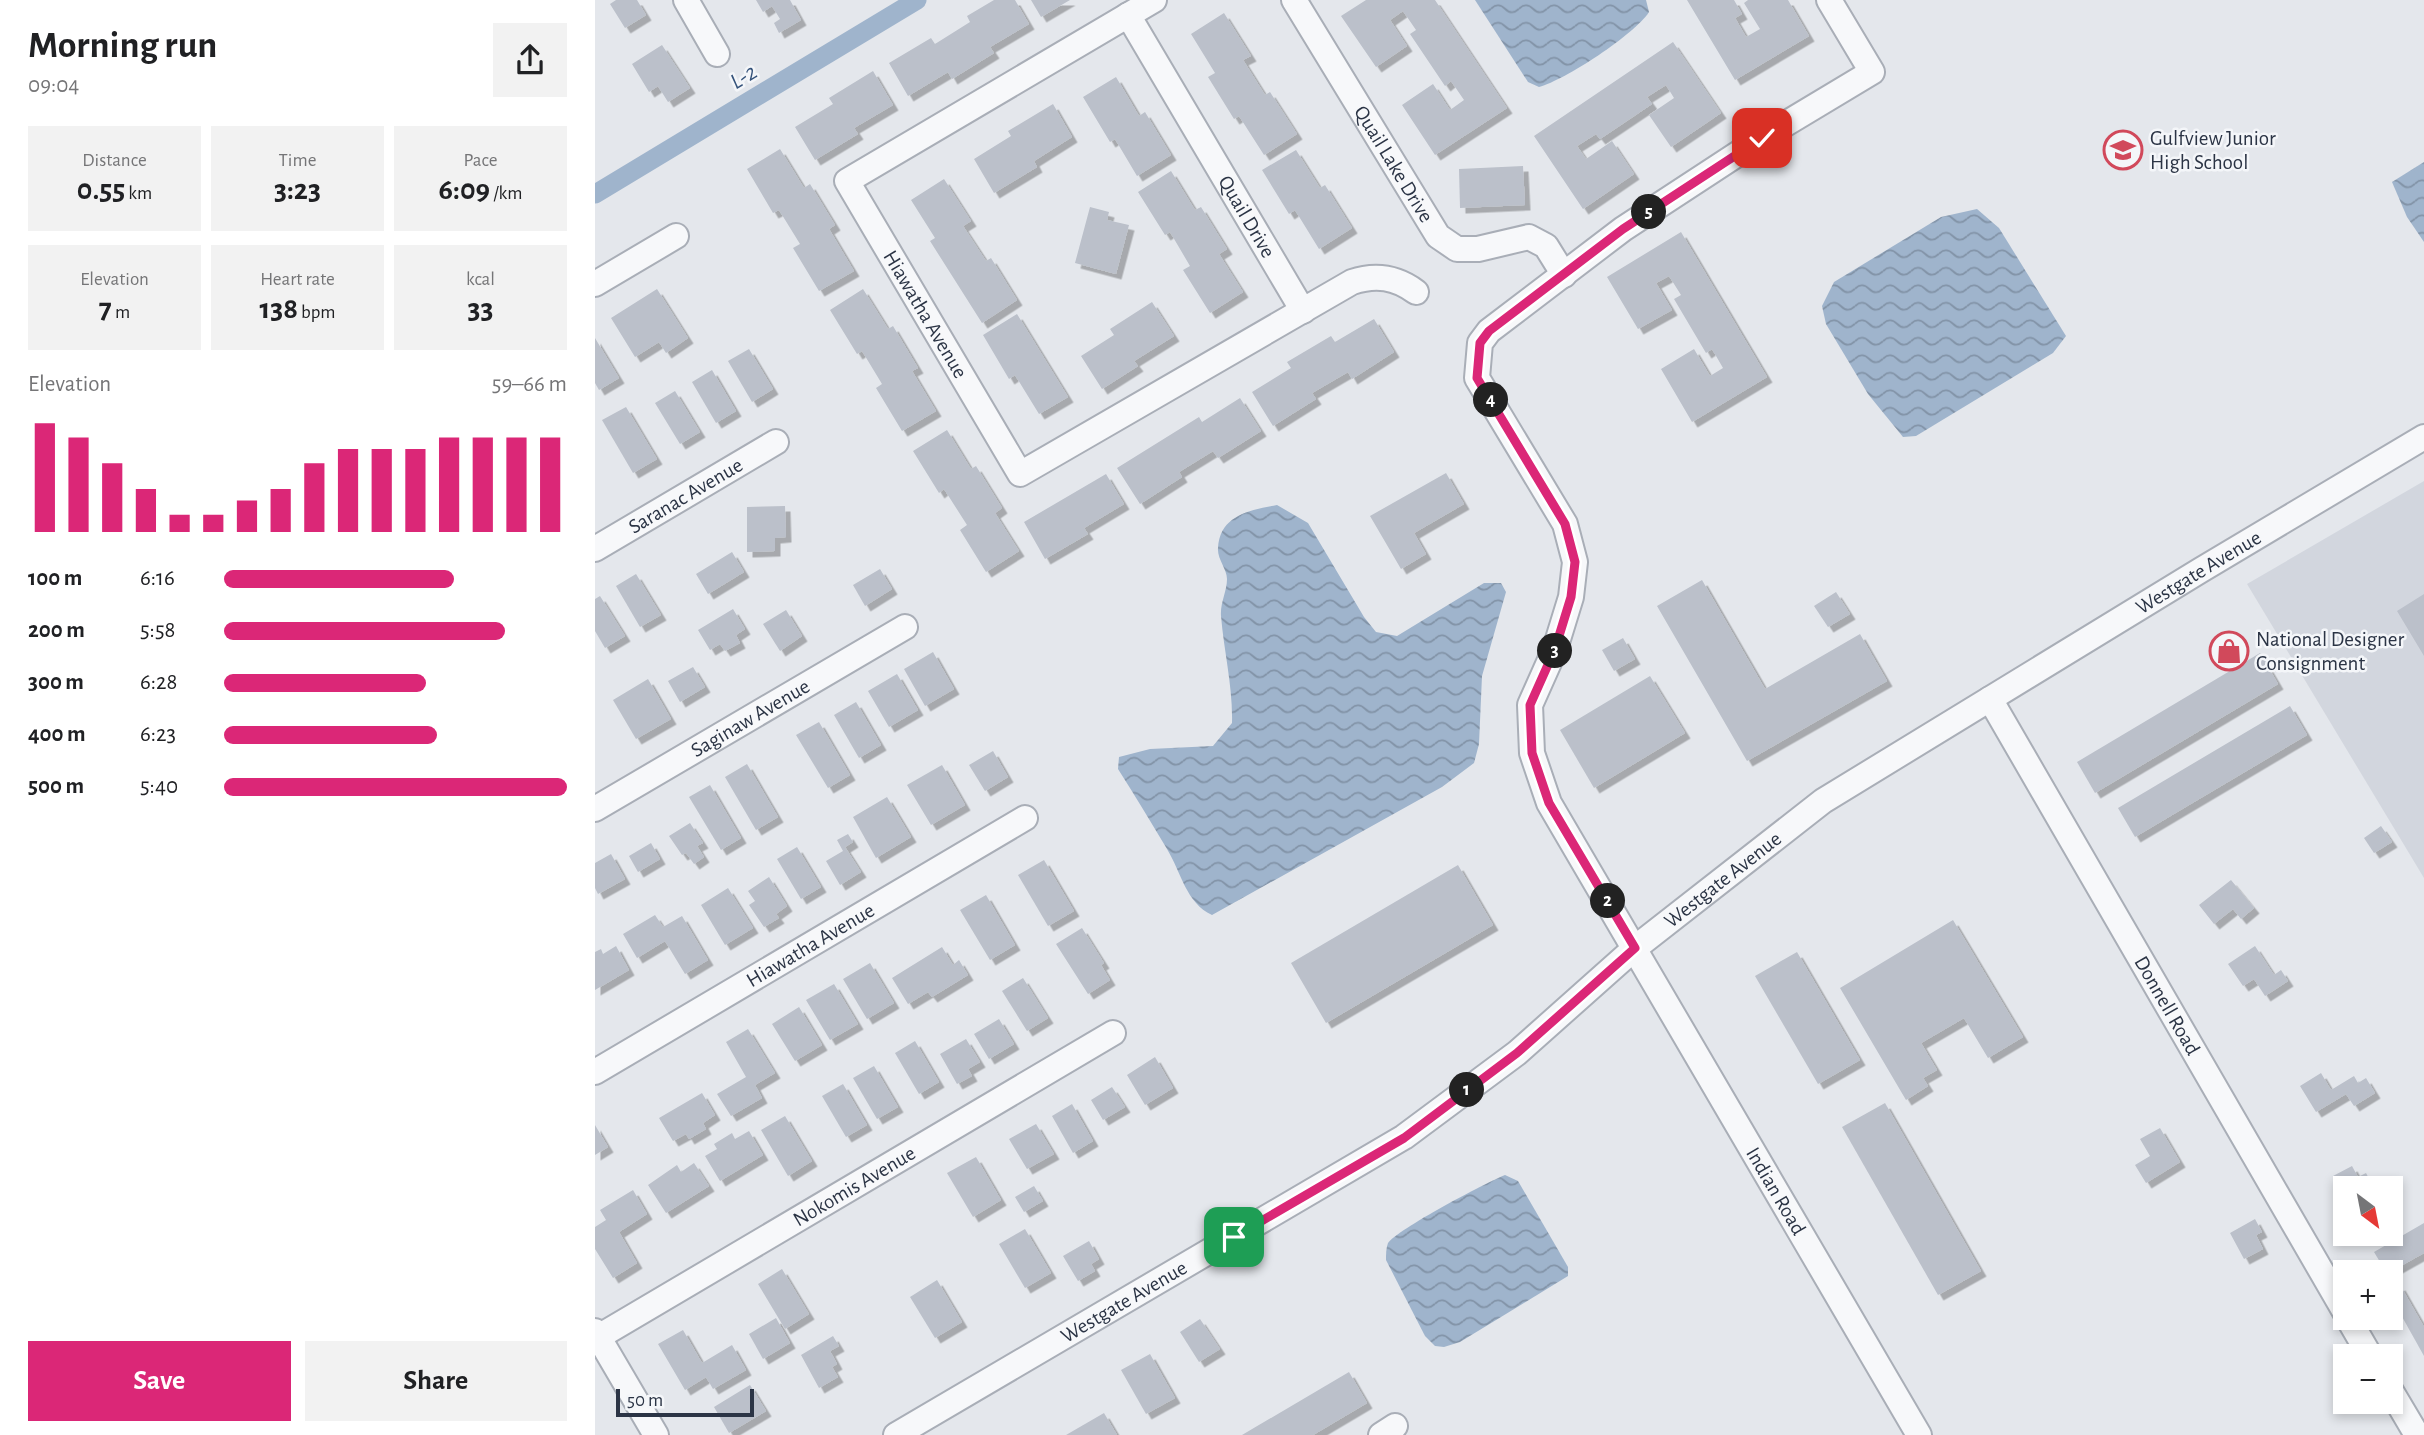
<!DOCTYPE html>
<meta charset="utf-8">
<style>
:root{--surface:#fff;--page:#f2f2f2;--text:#202124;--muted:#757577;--accent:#db2777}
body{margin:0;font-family:"Alegreya Sans",sans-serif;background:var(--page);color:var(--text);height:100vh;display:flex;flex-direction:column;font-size:26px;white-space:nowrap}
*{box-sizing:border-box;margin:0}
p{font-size:23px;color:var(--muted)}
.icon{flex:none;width:38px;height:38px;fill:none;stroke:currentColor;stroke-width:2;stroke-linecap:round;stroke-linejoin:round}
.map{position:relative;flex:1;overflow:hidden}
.drawer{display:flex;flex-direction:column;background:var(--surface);width:595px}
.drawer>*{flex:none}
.needle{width:46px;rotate:148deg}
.controls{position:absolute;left:1738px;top:1176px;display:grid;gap:14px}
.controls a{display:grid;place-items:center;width:70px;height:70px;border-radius:0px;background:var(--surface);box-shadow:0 4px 10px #0003;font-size:35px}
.scale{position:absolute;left:21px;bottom:18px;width:138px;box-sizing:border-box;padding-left:7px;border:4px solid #2b3445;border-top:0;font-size:19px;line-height:24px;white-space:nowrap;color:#2b3445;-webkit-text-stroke:5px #f4f6f9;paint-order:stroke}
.pin{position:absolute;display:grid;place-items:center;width:60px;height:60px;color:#fff;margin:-30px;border-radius:14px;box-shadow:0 4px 10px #0006}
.km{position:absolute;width:35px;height:35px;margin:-18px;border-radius:50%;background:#222;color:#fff;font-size:19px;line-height:35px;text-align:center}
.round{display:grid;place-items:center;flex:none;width:74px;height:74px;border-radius:0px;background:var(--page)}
.headline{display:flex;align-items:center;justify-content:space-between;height:119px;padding:0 28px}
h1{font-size:38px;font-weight:700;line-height:52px}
.stats{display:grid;grid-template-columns:repeat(3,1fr);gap:10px;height:119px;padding:7px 28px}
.stats div{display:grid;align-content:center;border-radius:0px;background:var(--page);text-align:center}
.stats b{font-size:30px;font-weight:700}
.stats small{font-size:19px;font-weight:400}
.stats p{font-size:19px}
.chart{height:196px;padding:14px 28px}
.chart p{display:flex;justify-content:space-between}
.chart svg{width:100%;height:126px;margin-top:7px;stroke:var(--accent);stroke-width:6}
.cta{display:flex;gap:14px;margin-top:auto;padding:14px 28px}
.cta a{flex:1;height:80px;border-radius:0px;background:var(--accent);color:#fff;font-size:28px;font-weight:700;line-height:80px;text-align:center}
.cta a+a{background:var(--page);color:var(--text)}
ul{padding:0 28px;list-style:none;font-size:23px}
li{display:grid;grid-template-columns:112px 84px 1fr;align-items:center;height:52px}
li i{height:18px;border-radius:9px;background:var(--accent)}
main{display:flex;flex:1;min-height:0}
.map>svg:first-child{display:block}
.built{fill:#d2d6de}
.water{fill:url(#water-waves)}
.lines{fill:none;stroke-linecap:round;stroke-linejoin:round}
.canal{stroke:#9fb4cc;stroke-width:19}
.building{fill:#bbc0ca;filter:url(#shadow)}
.minor-casing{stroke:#a9aeb7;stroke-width:28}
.minor{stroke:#f7f8fa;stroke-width:24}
.route-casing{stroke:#fff;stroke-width:14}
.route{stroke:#db2777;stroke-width:9}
.labels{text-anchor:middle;stroke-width:5;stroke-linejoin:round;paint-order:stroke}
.poi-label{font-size:21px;fill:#2b3445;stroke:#f4f6f9;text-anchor:start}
.street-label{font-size:21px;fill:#2b3445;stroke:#f4f6f9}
.water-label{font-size:23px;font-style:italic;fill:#34527a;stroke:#f4f6f9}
</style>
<main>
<section class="drawer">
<div class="headline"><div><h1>Morning run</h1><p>09:04</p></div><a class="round"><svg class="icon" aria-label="share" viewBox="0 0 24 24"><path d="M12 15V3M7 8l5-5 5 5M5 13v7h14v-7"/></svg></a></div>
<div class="stats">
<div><p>Distance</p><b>0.55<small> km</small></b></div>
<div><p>Time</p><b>3:23</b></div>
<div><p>Pace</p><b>6:09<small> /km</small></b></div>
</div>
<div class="stats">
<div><p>Elevation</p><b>7<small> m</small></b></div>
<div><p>Heart rate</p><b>138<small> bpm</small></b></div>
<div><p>kcal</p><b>33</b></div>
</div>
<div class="chart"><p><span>Elevation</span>59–66 m</p>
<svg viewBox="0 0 160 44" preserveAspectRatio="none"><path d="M5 44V6M15 44V11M25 44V20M35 44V29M45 44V38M55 44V38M65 44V33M75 44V29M85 44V20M95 44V15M105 44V15M115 44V15M125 44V11M135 44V11M145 44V11M155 44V11"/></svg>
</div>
<ul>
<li><b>100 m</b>6:16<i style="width:67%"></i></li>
<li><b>200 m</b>5:58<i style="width:82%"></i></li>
<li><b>300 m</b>6:28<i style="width:59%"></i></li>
<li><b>400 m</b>6:23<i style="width:62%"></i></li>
<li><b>500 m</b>5:40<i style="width:100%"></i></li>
</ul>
<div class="cta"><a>Save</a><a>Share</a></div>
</section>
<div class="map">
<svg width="1829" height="1435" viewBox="0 0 1829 1435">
<defs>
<pattern id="water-waves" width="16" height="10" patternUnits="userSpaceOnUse" patternTransform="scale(1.75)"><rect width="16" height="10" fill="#9fb4cc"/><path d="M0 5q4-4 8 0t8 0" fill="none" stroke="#8293a7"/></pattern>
<filter id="shadow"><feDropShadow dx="5.5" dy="5.5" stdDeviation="0" flood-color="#0004"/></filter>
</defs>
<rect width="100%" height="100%" fill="#e4e7ec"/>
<polygon class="built" points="1829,481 1829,878 1652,584"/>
<g class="water">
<path d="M880,0H1051L1054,12C1040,34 970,80 944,87L933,82Z"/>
<polygon points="1829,162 1829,242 1812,217 1797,182"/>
<polygon points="1382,209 1404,228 1471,336 1458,353 1321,436 1308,437 1273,394 1231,324 1227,306 1239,282 1346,217"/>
<path d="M682,505L713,523L769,617L781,632L802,636L889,583H906L911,592L887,676L884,744L879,763L847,787L617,915C591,903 586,872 572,849C556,822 540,796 523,769L524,757L555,749L618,746L637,723C638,687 629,652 626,616C625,603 632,591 632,579C632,569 622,559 623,548C625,515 655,510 682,505Z"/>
<path d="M910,1175L923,1181L973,1267V1276L865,1342L849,1347L840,1346L830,1336L791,1260C791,1254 791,1248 793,1243C801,1230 892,1182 910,1175Z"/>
</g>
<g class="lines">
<polyline class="canal" points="0,194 322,0"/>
</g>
<g class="building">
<polygon points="21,0 42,0 51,15 30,28 15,4"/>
<polygon points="161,0 195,0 206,20 184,33 179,23 185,19 177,6 168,12"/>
<polygon points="399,0 420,0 434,24 395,47 399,53 357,79 353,72 313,96 294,63 336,38 340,44 375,22 372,16"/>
<polygon points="436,0 475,0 446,17"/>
<polygon points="771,0 840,0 912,108 840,155 807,105 838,84 855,110 869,100 856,81 850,86 815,34 821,30 808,11 795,20 812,46 781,67 746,16"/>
<polygon points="1092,0 1139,0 1147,14 1140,18 1151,37 1165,29 1149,3 1153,0 1193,0 1214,36 1140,80"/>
<polygon points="629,13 656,56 648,60 670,95 675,92 702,134 669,155 644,116 639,119 613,77 620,73 596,34"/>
<polygon points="1078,42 1126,113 1076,147 1054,115 1079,98 1071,85 1052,97 1057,104 1005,139 1001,134 982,146 991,159 1017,141 1039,174 988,209 939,136"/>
<polygon points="67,45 95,88 73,102 63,86 54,92 37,64"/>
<polygon points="278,71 298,105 259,128 263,134 220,160 200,127 238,104 234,98"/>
<polygon points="521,77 544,116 550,112 576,155 542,176 520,139 515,142 488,97"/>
<polygon points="458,104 477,137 439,161 442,167 399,193 379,159 416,136 413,131"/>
<polygon points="185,149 209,188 215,184 240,225 234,229 259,271 224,291 198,248 205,244 184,210 178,213 152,169"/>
<polygon points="701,150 725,188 730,185 757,228 724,249 700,210 694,214 667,170"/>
<polygon points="928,166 930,205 865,208 864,169"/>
<polygon points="576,171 600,210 606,207 632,249 624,254 648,292 615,313 588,270 595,266 575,232 570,235 543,192"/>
<polygon points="349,179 376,221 368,226 391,261 396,258 422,300 387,323 335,241 340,238 316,200"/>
<polygon points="495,207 514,212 512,220 534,225 521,274 480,263"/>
<polygon points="1086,232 1172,377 1097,422 1066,369 1099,349 1115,376 1128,368 1117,349 1111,353 1079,299 1086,295 1074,276 1061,283 1077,310 1043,329 1012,277"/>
<polygon points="62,289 93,338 71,353 64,342 40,357 16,318"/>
<polygon points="268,289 293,329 298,326 323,368 317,371 341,411 307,431 281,388 287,384 267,351 262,354 235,310"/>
<polygon points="557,302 579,336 539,361 543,366 507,389 486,356 519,335 515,329"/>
<polygon points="422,314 473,397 444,414 420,375 414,379 388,335"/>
<polygon points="779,319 799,352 757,379 753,372 717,393 721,399 678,426 657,392 696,368 692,362 736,336 740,342"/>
<polygon points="0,338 24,378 4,390 0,383"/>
<polygon points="154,349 178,389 157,402 133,361"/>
<polygon points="117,370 141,411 121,423 97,382"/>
<polygon points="80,391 105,432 85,444 60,403"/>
<polygon points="645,398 666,431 623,458 618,451 584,472 587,477 545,504 522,468 604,417 607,422"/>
<polygon points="31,407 62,459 38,473 7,420"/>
<polygon points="352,430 376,469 381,466 407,508 400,513 424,551 391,572 365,530 372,525 349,489 344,493 318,451"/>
<polygon points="851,473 869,504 819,533 831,554 806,569 775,516"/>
<polygon points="511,474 529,504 489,528 493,534 450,559 429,522"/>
<polygon points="190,506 191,537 180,538 180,551 152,552 152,507"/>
<polygon points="137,552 149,572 113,594 101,574"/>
<polygon points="285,569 297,589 270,606 258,585"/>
<polygon points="41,574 66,615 45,627 21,586"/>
<polygon points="1107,580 1170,689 1265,634 1292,681 1152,761 1062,606"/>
<polygon points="1241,592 1255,614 1233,627 1219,606"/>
<polygon points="1829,594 1829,656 1802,611"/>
<polygon points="5,596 30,636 10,648 0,631 0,599"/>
<polygon points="138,609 150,629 141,635 145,643 130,651 125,644 115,650 103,630"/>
<polygon points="191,610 207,636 185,651 168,624"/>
<polygon points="1028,638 1040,659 1019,671 1007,650"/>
<polygon points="338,652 359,689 330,706 309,669"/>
<polygon points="1665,653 1683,684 1500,793 1482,762"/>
<polygon points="98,667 110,687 85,702 73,681"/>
<polygon points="302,674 323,710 294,727 273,691"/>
<polygon points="1055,676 1090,733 999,788 965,730"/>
<polygon points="53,679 76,719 41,739 18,700"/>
<polygon points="261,702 286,745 264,758 239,715"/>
<polygon points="1695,706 1712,735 1540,837 1523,808"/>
<polygon points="224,722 255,775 233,788 201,735"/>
<polygon points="398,751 413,777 390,791 374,765"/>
<polygon points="152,764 183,817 161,830 130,777"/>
<polygon points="347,765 370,805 336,825 312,785"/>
<polygon points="115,785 146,838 126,850 94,797"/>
<polygon points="292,797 316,837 281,858 258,817"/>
<polygon points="95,823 108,843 102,846 109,857 99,864 91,853 87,855 74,836"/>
<polygon points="1786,826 1797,842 1779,853 1769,838"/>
<polygon points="253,834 258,842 250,847 266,872 245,885 231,861 248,851 242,840"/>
<polygon points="56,843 65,859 43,872 34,856"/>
<polygon points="202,847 226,887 206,899 182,859"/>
<polygon points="16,854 30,879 3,894 0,888 0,863"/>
<polygon points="449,860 479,911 453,926 423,875"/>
<polygon points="863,865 898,925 731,1023 696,963"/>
<polygon points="174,877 192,906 181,914 184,918 169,927 154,905 160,901 153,891"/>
<polygon points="1636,880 1659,908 1646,919 1638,909 1619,924 1604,905"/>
<polygon points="133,888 158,928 130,945 106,905"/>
<polygon points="391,895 420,945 395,960 365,910"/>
<polygon points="60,915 68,927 87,916 113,960 90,974 70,941 42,958 28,934"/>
<polygon points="1358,920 1428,1037 1393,1058 1369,1018 1326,1043 1342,1070 1328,1078 1333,1086 1311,1100 1245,988"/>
<polygon points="487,928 509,963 506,965 515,980 493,994 461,944"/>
<polygon points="21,946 34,970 0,990 0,952 6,949 8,954"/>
<polygon points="1660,946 1679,975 1686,970 1693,981 1670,996 1659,979 1648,986 1633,964"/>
<polygon points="347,947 358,965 364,960 373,975 337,997 333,992 313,1004 297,978"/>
<polygon points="1202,952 1265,1060 1223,1084 1160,976"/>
<polygon points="275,963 299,1003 272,1019 248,979"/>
<polygon points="428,978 453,1018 432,1031 407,991"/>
<polygon points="239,984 263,1024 235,1040 211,1000"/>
<polygon points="204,1007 227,1045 200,1061 177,1024"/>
<polygon points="404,1019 419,1044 394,1059 379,1034"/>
<polygon points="153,1029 180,1073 160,1085 167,1098 136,1116 122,1094 151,1077 131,1042"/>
<polygon points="371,1039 385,1062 373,1069 377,1076 362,1084 345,1054"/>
<polygon points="320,1041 344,1082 324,1094 300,1053"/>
<polygon points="560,1057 578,1088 550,1105 532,1075"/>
<polygon points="279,1066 303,1107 282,1119 258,1078"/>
<polygon points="1726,1073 1736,1090 1759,1076 1763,1083 1771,1078 1780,1093 1759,1106 1751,1094 1721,1112 1705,1086"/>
<polygon points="248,1084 272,1125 251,1137 227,1096"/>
<polygon points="517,1087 530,1107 508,1120 496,1100"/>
<polygon points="107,1093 120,1115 108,1123 111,1129 94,1139 91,1134 78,1141 64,1118"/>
<polygon points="1290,1103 1386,1271 1343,1295 1247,1127"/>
<polygon points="477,1104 498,1141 478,1153 457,1116"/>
<polygon points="190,1116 217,1161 193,1176 166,1130"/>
<polygon points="441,1124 459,1154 432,1169 414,1139"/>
<polygon points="0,1125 13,1147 0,1155"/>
<polygon points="1565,1128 1585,1162 1551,1183 1540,1165 1555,1156 1545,1139"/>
<polygon points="154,1131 168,1155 125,1181 110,1156 122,1149 119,1144 137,1133 140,1139"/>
<polygon points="381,1157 406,1200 378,1217 352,1173"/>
<polygon points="99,1163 114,1186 71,1213 53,1185 82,1165 86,1172"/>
<polygon points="1757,1166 1763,1177 1771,1173 1779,1188 1750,1188 1750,1200 1738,1176"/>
<polygon points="439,1186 448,1201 429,1212 420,1197"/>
<polygon points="38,1190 52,1214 24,1232 42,1263 18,1278 0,1249 0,1227 11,1220 5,1210"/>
<polygon points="1660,1219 1667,1232 1661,1235 1668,1249 1649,1259 1635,1233"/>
<polygon points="1829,1223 1829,1253 1795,1272 1791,1272 1779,1252"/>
<polygon points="430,1229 456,1273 430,1288 404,1244"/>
<polygon points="494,1241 504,1259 496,1264 500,1271 483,1281 468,1256"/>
<polygon points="187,1269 214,1314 190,1329 163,1284"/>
<polygon points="342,1280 367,1322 340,1338 315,1297"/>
<polygon points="1805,1285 1829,1327 1829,1356 1796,1297 1796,1290"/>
<polygon points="181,1318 195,1343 168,1359 154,1334"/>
<polygon points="605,1319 625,1349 604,1362 585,1332"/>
<polygon points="88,1330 107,1363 137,1345 151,1370 118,1389 111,1377 90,1390 63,1344"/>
<polygon points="238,1336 244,1346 235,1351 242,1364 237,1367 243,1377 224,1388 206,1355"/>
<polygon points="555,1354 580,1398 551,1414 526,1370"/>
<polygon points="754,1372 772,1403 718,1435 647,1435"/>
<polygon points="155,1385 171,1411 134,1433 119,1407"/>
<polygon points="509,1413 522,1435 471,1435"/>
</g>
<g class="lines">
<defs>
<g id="minor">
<polyline points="91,0 122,54"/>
<path id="s1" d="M559,0L252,181L425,474L757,282C781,274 801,277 821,292"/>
<path id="s2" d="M699,0L843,236L862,249H883L934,237L951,246L969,275"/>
<path id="s3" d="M1234,0L1277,72L1167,138L1028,229L894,331L885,343L882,378L970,524L980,562L976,597L960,649L935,705L937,753L954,803L1324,1435"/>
<path id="s4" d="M533,15L708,311"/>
<polyline points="0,284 81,236"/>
<path id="s5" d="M0,549L181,442"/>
<path id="s6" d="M1395,699L1750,1312"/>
<path id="s7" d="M0,809L310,627"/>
<path id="s8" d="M0,1072L430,818"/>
<polyline points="1753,1318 1775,1356"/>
<polyline points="0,1331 61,1435"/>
<path id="s9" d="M0,1339L518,1033"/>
<polyline points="1796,1391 1822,1435"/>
<path id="s10" d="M301,1435L809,1137L922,1053L1040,948L1228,801L1606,570L1829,437"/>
<polyline points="786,1435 800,1426"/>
</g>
</defs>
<use href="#minor" class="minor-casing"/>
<use href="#minor" class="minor"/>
</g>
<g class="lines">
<defs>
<polyline id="route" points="639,1237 809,1138 922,1053 1040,948 954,803 937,753 935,705 960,649 976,597 980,562 970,524 882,378 885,343 894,331 1028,229 1167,138"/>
</defs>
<use href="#route" class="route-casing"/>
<use href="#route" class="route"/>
</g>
<defs>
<symbol id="school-ring" viewBox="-11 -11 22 22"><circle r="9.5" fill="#f4f6f9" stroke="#d1495b" stroke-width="1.5"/><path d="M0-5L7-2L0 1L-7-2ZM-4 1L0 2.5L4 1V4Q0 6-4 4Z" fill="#d1495b"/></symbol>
<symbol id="shop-ring" viewBox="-11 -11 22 22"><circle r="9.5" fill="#f4f6f9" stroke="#d1495b" stroke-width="1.5"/><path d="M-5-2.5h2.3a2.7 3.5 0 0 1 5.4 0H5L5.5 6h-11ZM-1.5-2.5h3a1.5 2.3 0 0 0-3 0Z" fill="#d1495b"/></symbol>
</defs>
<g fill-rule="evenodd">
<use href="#school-ring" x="1506" y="128" width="44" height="44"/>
<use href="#shop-ring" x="1612" y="629" width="44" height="44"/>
</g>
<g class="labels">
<g class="poi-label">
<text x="1555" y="145">Gulfview Junior<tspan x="1555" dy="24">High School</tspan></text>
<text x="1661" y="646">National Designer<tspan x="1661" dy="24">Consignment</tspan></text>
</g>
<g class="street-label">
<text dy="7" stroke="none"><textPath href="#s2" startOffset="192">Quail Lake Drive</textPath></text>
<text dy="7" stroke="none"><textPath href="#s4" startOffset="234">Quail Drive</textPath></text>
<text dy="7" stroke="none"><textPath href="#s1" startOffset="511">Hiawatha Avenue</textPath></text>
<text dy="7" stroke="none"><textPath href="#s5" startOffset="105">Saranac Avenue</textPath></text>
<text dy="7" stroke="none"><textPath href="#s10" startOffset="1566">Westgate Avenue</textPath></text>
<text dy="7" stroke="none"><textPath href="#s7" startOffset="180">Saginaw Avenue</textPath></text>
<text dy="7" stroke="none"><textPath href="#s10" startOffset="999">Westgate Avenue</textPath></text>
<text dy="7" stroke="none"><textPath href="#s8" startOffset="250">Hiawatha Avenue</textPath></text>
<text dy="7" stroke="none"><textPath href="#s6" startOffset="354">Donnell Road</textPath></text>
<text dy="7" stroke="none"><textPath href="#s9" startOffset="301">Nokomis Avenue</textPath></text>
<text dy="7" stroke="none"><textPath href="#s3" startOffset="1508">Indian Road</textPath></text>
<text dy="7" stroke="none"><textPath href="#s10" startOffset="264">Westgate Avenue</textPath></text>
</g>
<g class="water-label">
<text transform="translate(148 76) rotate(-31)" y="8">L-2</text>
</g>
</g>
</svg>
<div class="controls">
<a><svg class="needle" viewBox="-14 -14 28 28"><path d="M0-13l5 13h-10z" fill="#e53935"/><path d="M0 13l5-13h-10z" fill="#757577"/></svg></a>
<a>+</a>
<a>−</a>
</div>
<div class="scale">50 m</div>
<div class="pin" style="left:639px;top:1237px;background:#1e9e55"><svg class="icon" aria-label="arrive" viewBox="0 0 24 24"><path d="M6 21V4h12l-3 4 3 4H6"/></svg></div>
<div class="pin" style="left:1167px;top:138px;background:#d93025"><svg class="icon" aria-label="check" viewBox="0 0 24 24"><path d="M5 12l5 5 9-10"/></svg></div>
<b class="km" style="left:872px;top:1090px">1</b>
<b class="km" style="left:1013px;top:901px">2</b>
<b class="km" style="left:960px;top:651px">3</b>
<b class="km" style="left:896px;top:400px">4</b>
<b class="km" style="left:1054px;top:212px">5</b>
</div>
</main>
